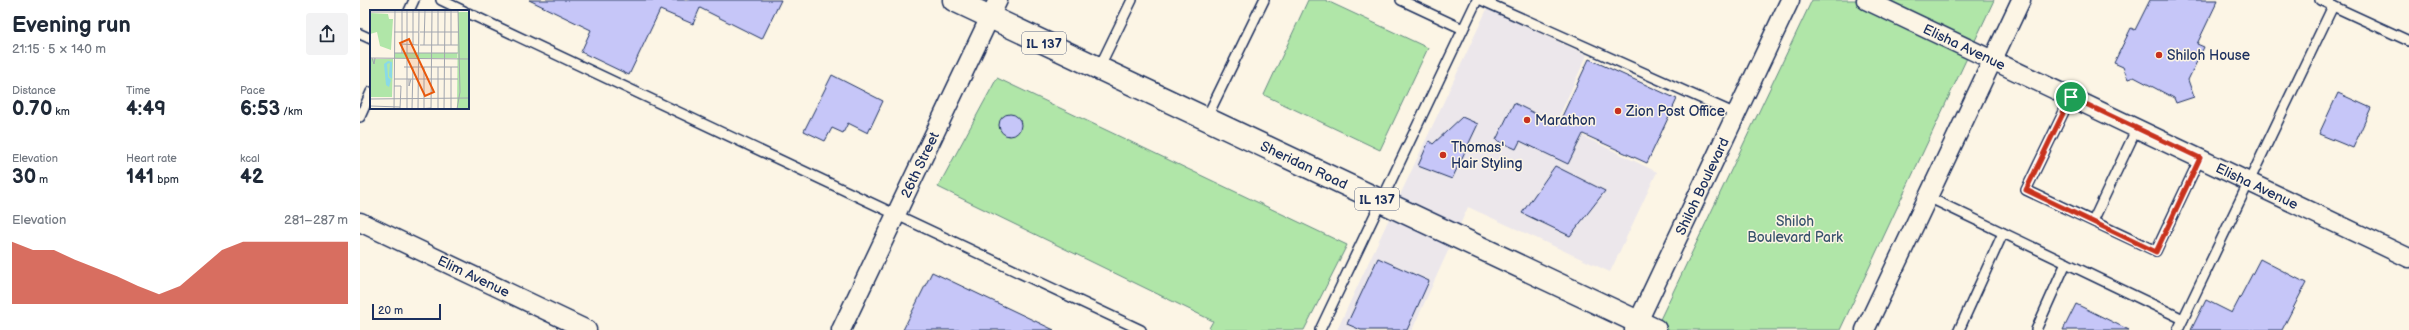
<!DOCTYPE html>
<meta charset="utf-8">
<style>
:root{--surface:#fff;--page:#f2f2f3;--text:#1f2937;--muted:#747a83;--accent:#c8321e}
body{margin:0;font-family:"Balsamiq Sans",sans-serif;background:var(--page);color:var(--text);height:100vh;display:flex;flex-direction:column;font-size:15px;white-space:nowrap}
*{box-sizing:border-box;margin:0}
p{font-size:13px;color:var(--muted)}
.icon{flex:none;width:22px;height:22px;fill:none;stroke:currentColor;stroke-width:2;stroke-linecap:round;stroke-linejoin:round}
.map{position:relative;flex:1;overflow:hidden}
.panel{display:flex;flex-direction:column;background:var(--surface);width:360px}
.panel>*{flex:none}
.scale{position:absolute;left:12px;bottom:10px;width:69px;box-sizing:border-box;padding-left:4px;border:2px solid #1b2f5e;border-top:0;font-size:11px;line-height:14px;white-space:nowrap;color:#1b2f5e;-webkit-text-stroke:3px #fcf5e5;paint-order:stroke}
.pin{position:absolute;display:grid;place-items:center;width:34px;height:34px;color:#fff;margin:-17px;border:2px solid #fff;border-radius:50%;box-shadow:0 1px 4px #0007}
.round{display:grid;place-items:center;flex:none;width:42px;height:42px;border-radius:4px;background:var(--page)}
.head{display:flex;align-items:center;justify-content:space-between;height:68px;padding:0 12px}
h1{font-size:22px;font-weight:700;line-height:30px}
.figures{display:grid;grid-template-columns:repeat(3,1fr);gap:6px;height:68px;padding:4px 12px}
.figures div{display:grid;align-content:center}
.figures b{font-size:20px;font-weight:700}
.figures small{font-size:11px;font-weight:400}
.figures p{font-size:11px}
.chart{height:112px;padding:8px 12px}
.chart p{display:flex;justify-content:space-between}
.chart svg{width:100%;height:72px;margin-top:4px;fill:var(--accent);opacity:.7}
main{display:flex;flex:1;min-height:0}
.map>svg:first-child{display:block}
.built{fill:#ece7eb}
.green{fill:#b0e6a8;stroke:#668a83}
.building{fill:#c6c6f8;stroke:#1b2f5e}
.lines{fill:none;stroke-linecap:round;stroke-linejoin:round}
.lane-casing{stroke:#1b2f5e;stroke-width:12}
.street-casing{stroke:#1b2f5e;stroke-width:21}
.primary-casing{stroke:#1b2f5e;stroke-width:25}
.lane{stroke:#fcf5e5;stroke-width:9}
.street{stroke:#fcf5e5;stroke-width:18}
.primary{stroke:#fcf5e5;stroke-width:22}
.route-casing{stroke:#fff;stroke-width:8}
.route{stroke:#c8321e;stroke-width:5}
.poi-dot{fill:#c8321e;stroke:#fcf5e5;stroke-width:1.5}
.labels{text-anchor:middle;stroke-width:3;stroke-linejoin:round;paint-order:stroke}
.shield{fill:#fcf5e5;stroke:#5e6a86;stroke-width:1}
.shield-label{font-size:13px;font-weight:bold;fill:#1b2f5e}
.street-label{font-size:14px;fill:#1b2f5e;stroke:#fcf5e5}
.poi-label{font-size:14px;fill:#1b2f5e;stroke:#fcf5e5;text-anchor:start}
.park-label{font-size:14px;fill:#39546d;stroke:#fcf5e5}
.inset-road{fill:none;stroke:#a2a6af;stroke-width:1}
.view{fill:#e8590c;fill-opacity:0.15;stroke:#e8590c;stroke-width:2}
.inset-edge{fill:none;stroke:#1b2f5e;stroke-width:2}
</style>
<main>
<section class="panel">
<div class="head"><div><h1>Evening run</h1><p>21:15 · 5 × 140 m</p></div><a class="round"><svg class="icon" aria-label="share" viewBox="0 0 24 24"><path d="M12 15V3M7 8l5-5 5 5M5 13v7h14v-7"/></svg></a></div>
<div class="figures">
<div><p>Distance</p><b>0.70<small> km</small></b></div>
<div><p>Time</p><b>4:49</b></div>
<div><p>Pace</p><b>6:53<small> /km</small></b></div>
</div>
<div class="figures">
<div><p>Elevation</p><b>30<small> m</small></b></div>
<div><p>Heart rate</p><b>141<small> bpm</small></b></div>
<div><p>kcal</p><b>42</b></div>
</div>
<div class="chart"><p><span>Elevation</span>281–287 m</p>
<svg viewBox="0 0 160 44" preserveAspectRatio="none"><path d="M0 44V6L10 11L20 11L30 17L40 22L50 27L60 33L70 38L80 33L90 22L100 11L110 6L120 6L130 6L140 6L150 6L160 6V44z"/></svg>
</div>
</section>
<div class="map">
<svg width="2049" height="330" viewBox="0 0 2049 330">
<rect width="100%" height="100%" fill="#fcf5e5"/>
<filter id="ink" filterUnits="userSpaceOnUse"><feTurbulence type="fractalNoise" baseFrequency=".025" numOctaves="2"/><feDisplacementMap in="SourceGraphic" scale="8" xChannelSelector="R" yChannelSelector="G"/><feConvolveMatrix kernelMatrix="1 2 1 2 8 2 1 2 1" color-interpolation-filters="sRGB"/></filter>
<g filter="url(#ink)">
<polygon class="built" points="1127,9 1227,55 1196,123 1297,172 1250,272 1108,207 1052,330 977,330"/>
<g class="green">
<polygon points="948,0 965,0 1068,48 1020,150 904,95"/>
<polygon points="1452,0 1634,0 1480,330 1295,330"/>
<polygon points="637,78 987,245 944,330 848,330 853,321 578,187"/>
</g>
<g class="building">
<polygon points="169,0 421,0 402,39 340,8 333,24 300,10 269,75 221,52 231,30"/>
<polygon points="1790,0 1858,0 1837,44 1844,47 1828,80 1834,97 1816,103 1814,98 1774,77 1768,79 1763,67 1754,63 1771,28 1775,30"/>
<polygon points="1229,59 1317,99 1287,163 1223,134 1208,164 1160,141 1156,149 1136,140 1154,103 1198,125"/>
<polygon points="472,75 523,101 508,133 488,123 483,133 472,128 465,141 444,131"/>
<polygon points="1978,93 2011,108 1993,148 1959,134"/>
<circle cx="650" cy="125" r="11"/>
<polygon points="1102,117 1118,124 1092,179 1058,166 1069,141 1073,144"/>
<polygon points="1195,166 1245,191 1210,236 1162,213"/>
<polygon points="1018,258 1069,281 1047,330 1001,330 987,324"/>
<polygon points="1900,259 1946,283 1922,330 1831,330 1846,300 1872,313"/>
<polygon points="572,272 694,330 543,330"/>
<polygon points="1716,304 1769,330 1703,330"/>
</g>
<g class="lines">
<defs>
<g id="lane">
<polyline points="81,0 104,11"/>
<polyline points="1041,0 1103,29"/>
<polyline points="1121,0 1376,114"/>
<polyline points="1960,0 2049,41"/>
<polyline points="49,11 54,0"/>
<polyline points="108,13 781,330"/>
<polyline points="0,34 11,39"/>
<polyline points="739,68 772,0"/>
<polyline points="1711,97 1666,190 1796,251 1840,158"/>
<polyline points="0,117 11,92"/>
<polyline points="846,119 904,0"/>
<polyline points="1568,197 1823,319"/>
<polyline points="1733,221 1777,128"/>
<polyline points="960,330 1117,0"/>
<polyline points="1599,330 1643,233"/>
<polyline points="1676,330 1706,263"/>
<polyline points="1818,330 1973,6"/>
</g>
<g id="street">
<path id="s1" d="M1506,0L2049,258"/>
<path id="s2" d="M0,222L227,330"/>
<path id="s3" d="M481,330L638,0"/>
<path id="s4" d="M1274,330L1430,0"/>
<polyline points="1505,330 1661,0"/>
</g>
<g id="primary">
<path id="s5" d="M594,0L1295,330"/>
</g>
</defs>
<use href="#lane" class="lane-casing"/>
<use href="#street" class="street-casing"/>
<use href="#primary" class="primary-casing"/>
<use href="#lane" class="lane"/>
<use href="#street" class="street"/>
<use href="#primary" class="primary"/>
</g>
</g>
<g class="lines" filter="url(#ink)">
<defs>
<polygon id="route" points="1711,97 1840,158 1796,252 1666,190"/>
</defs>
<use href="#route" class="route-casing"/>
<use href="#route" class="route"/>
</g>
<g class="poi-dot">
<circle cx="1799" cy="55" r="4"/>
<circle cx="1258" cy="111" r="4"/>
<circle cx="1167" cy="120" r="4"/>
<circle cx="1083" cy="155" r="4"/>
</g>
<g class="labels">
<g class="shield">
<rect x="662" y="32" width="44" height="22" rx="3"/>
<rect x="995" y="188" width="44" height="22" rx="3"/>
</g>
<g class="shield-label">
<text x="684" y="48">IL 137</text>
<text x="1017" y="204">IL 137</text>
</g>
<g class="street-label">
<text dy="5" stroke="none"><textPath href="#s1" startOffset="109">Elisha Avenue</textPath></text>
<text dy="5" stroke="none"><textPath href="#s3" startOffset="183">26th Street</textPath></text>
<text dy="5" stroke="none"><textPath href="#s5" startOffset="387">Sheridan Road</textPath></text>
<text dy="5" stroke="none"><textPath href="#s1" startOffset="433">Elisha Avenue</textPath></text>
<text dy="5" stroke="none"><textPath href="#s4" startOffset="159">Shiloh Boulevard</textPath></text>
<text dy="5" stroke="none"><textPath href="#s2" startOffset="126">Elim Avenue</textPath></text>
</g>
<g class="poi-label">
<text x="1807" y="60">Shiloh House</text>
<text x="1266" y="116">Zion Post Office</text>
<text x="1175" y="125">Marathon</text>
<text x="1091" y="152">Thomas'<tspan x="1091" dy="16">Hair Styling</tspan></text>
</g>
<g class="park-label">
<text x="1435" y="226">Shiloh<tspan x="1435" dy="16">Boulevard Park</tspan></text>
</g>
</g>
<g transform="translate(10 10)">
<rect width="99" height="99" fill="#fcf5e5"/>
<path d="M88,2H99V99H87ZM0,3L18,4L19,9H23L21,40L10,36L7,22L0,24ZM25,43H87V48H25ZM0,49H23L22,87H0Z" fill="#b0e6a8"/>
<path d="M18,51L22,52V69L19,66L20,53L17,54L18,67L21,70L19,77L16,75L14,54Z" fill="#8adae7"/>
<path class="inset-road" d="M32,0V43M0,2H88M24,22H48M50,22H88M32,34L48,35M43,35V0M50,35H88M54,35L55,0M68,35V0M81,35V0M24,43H88M0,48L99,49M2,48L4,54L5,48M34,57H88M24,69H88M39,69V76L41,69M24,76H31L30,99M0,89L99,88M0,96L30,97M24,99L25,0M37,99V0M42,99L43,57M48,99L61,98M48,99L49,0M54,99V57M61,99L62,0M68,99V57M74,99L75,0M81,99V57M87,99L90,82L88,0"/>
<path class="view" d="M39,29L64,82L55,86L30,33Z"/>
<rect width="99" height="99" class="inset-edge"/>
</g>
</svg>
<div class="scale">20 m</div>
<div class="pin" style="left:1711px;top:97px;background:#1e9e55"><svg class="icon" aria-label="arrive" viewBox="0 0 24 24"><path d="M6 21V4h12l-3 4 3 4H6"/></svg></div>
</div>
</main>
